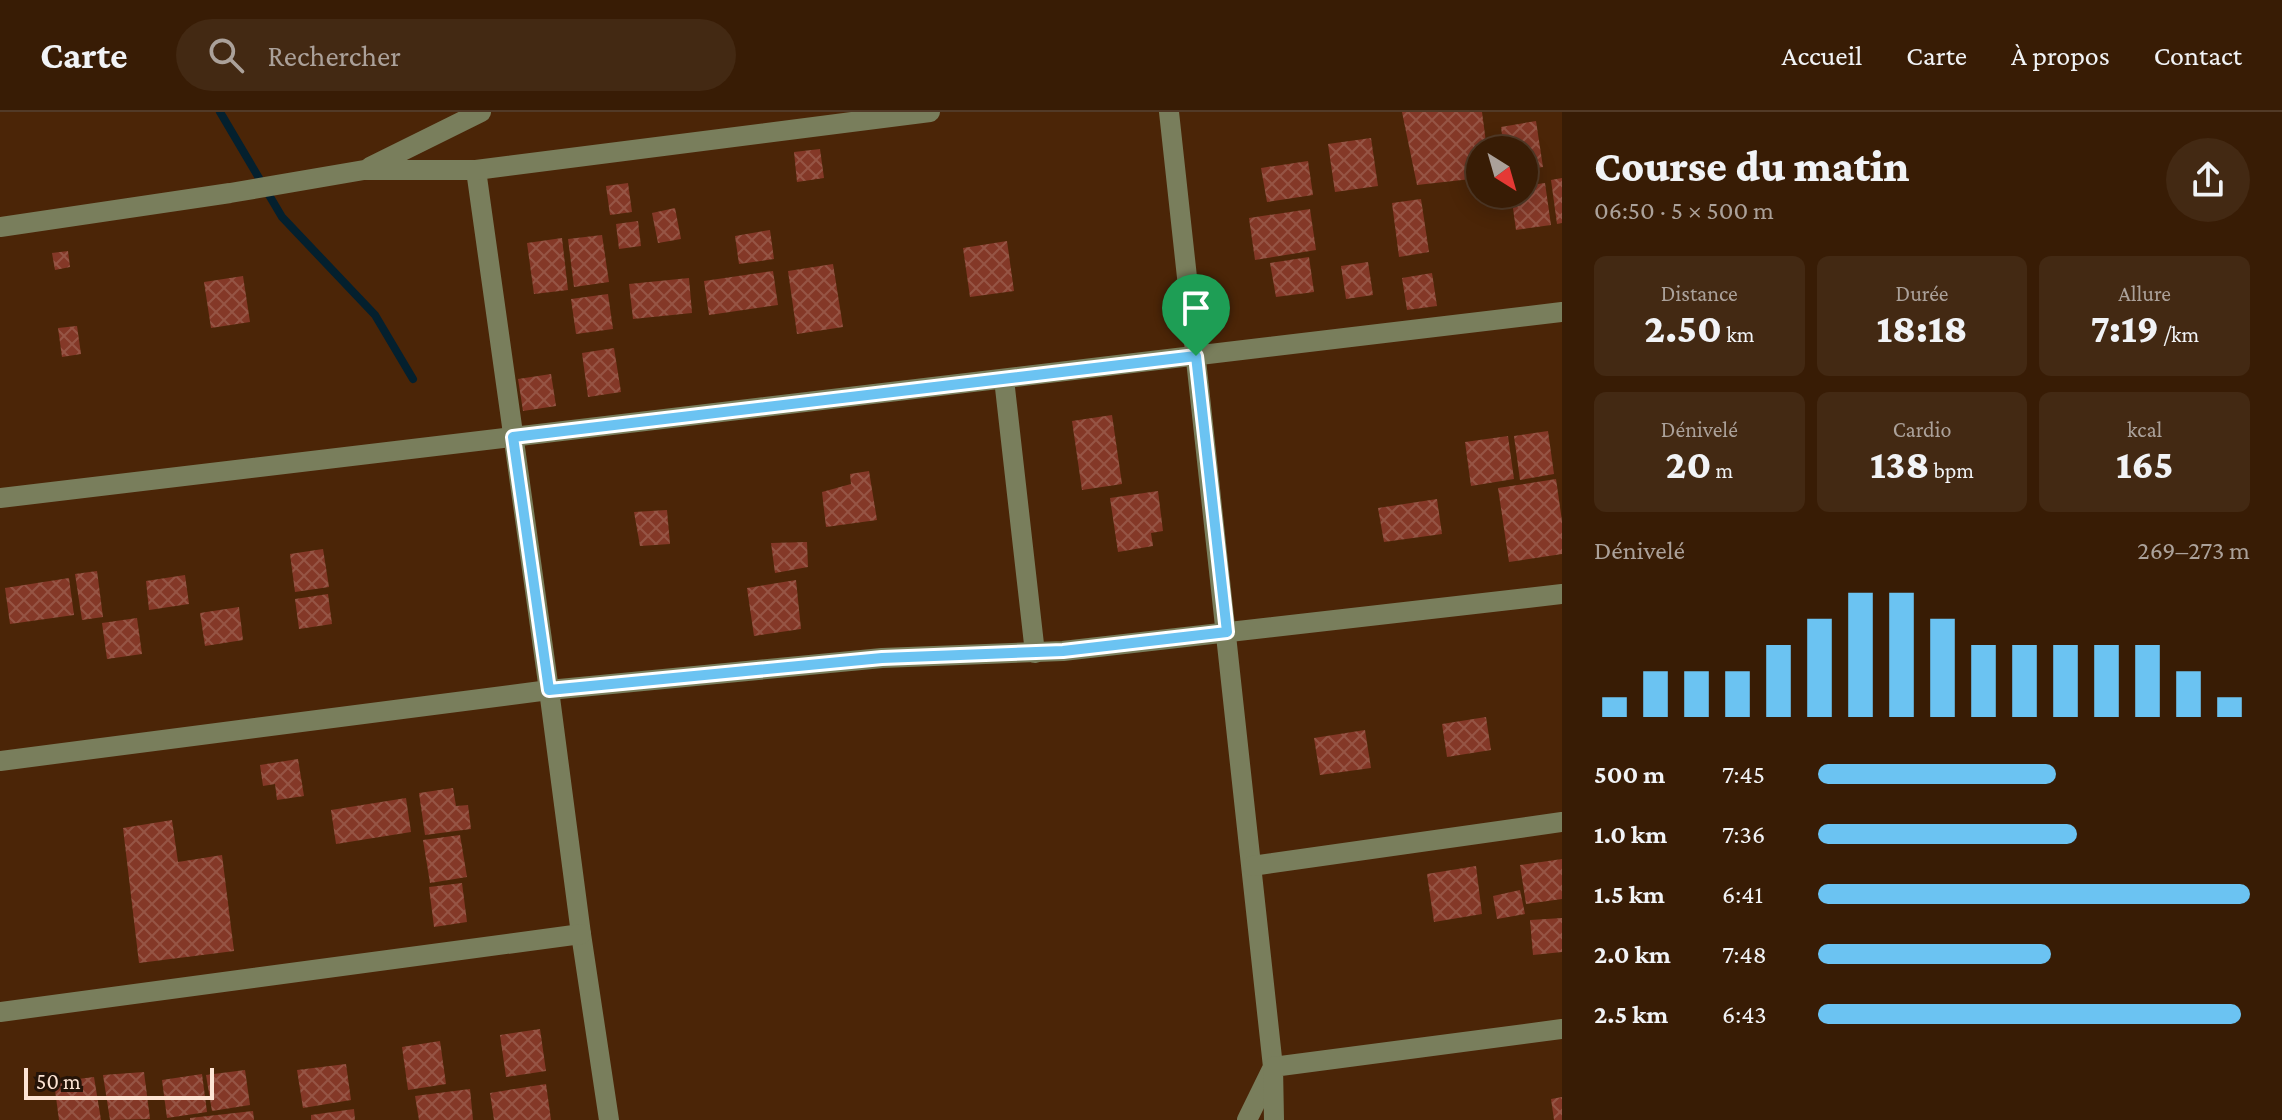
<!DOCTYPE html>
<html lang="fr">
<meta charset="utf-8">
<style>
:root{--surface:#381c05;--page:#432913;--text:#f1f3f6;--muted:#aba19a;--line:#523a27;--accent:#6bc3f2}
body{margin:0;font-family:"Crimson Pro",serif;background:var(--page);color:var(--text);height:100vh;display:flex;flex-direction:column;font-size:30px;white-space:nowrap}
*{box-sizing:border-box;margin:0}
p{font-size:26px;color:var(--muted)}
.icon{flex:none;width:44px;height:44px;fill:none;stroke:currentColor;stroke-width:2;stroke-linecap:round;stroke-linejoin:round}
.map{position:relative;flex:1;overflow:hidden}
.panel{display:flex;flex-direction:column;background:var(--surface);width:720px}
.panel>*{flex:none}
.needle{width:52px;rotate:143deg}
.fabs{position:absolute;left:1466px;top:24px;display:grid;gap:16px}
.fabs a{display:grid;place-items:center;width:72px;height:72px;border-radius:50%;background:var(--surface);box-shadow:0 4px 20px #0003,0 0 0 2px var(--line);font-size:40px}
.scale{position:absolute;left:24px;bottom:20px;width:190px;box-sizing:border-box;padding-left:8px;border:4px solid #fde4d4;border-top:0;font-size:22px;line-height:28px;white-space:nowrap;color:#fde4d4;-webkit-text-stroke:6px #251408;paint-order:stroke}
.pin{position:absolute;display:grid;place-items:center;width:68px;height:68px;color:#fff;margin:-82px -34px;border-radius:50% 50% 50% 0;rotate:-45deg;box-shadow:0 0 8px #0007}
.pin .icon{rotate:45deg}
.round{display:grid;place-items:center;flex:none;width:84px;height:84px;border-radius:42px;background:var(--page)}
.head{display:flex;align-items:center;justify-content:space-between;height:136px;padding:0 32px}
h1{font-size:44px;font-weight:800;line-height:60px}
.metrics{display:grid;grid-template-columns:repeat(3,1fr);gap:12px;height:136px;padding:8px 32px}
.metrics div{display:grid;align-content:center;border-radius:12px;background:var(--page);text-align:center}
.metrics b{font-size:40px;font-weight:800}
.metrics small{font-size:22px;font-weight:400}
.metrics p{font-size:22px}
.chart{height:224px;padding:16px 32px}
.chart p{display:flex;justify-content:space-between}
.chart svg{width:100%;height:144px;margin-top:8px;stroke:var(--accent);stroke-width:6}
ul{padding:0 32px;list-style:none;font-size:26px}
li{display:grid;grid-template-columns:128px 96px 1fr;align-items:center;height:60px}
li i{height:20px;border-radius:10px;background:var(--accent)}
header{display:flex;align-items:center;gap:48px;box-sizing:border-box;height:112px;padding:0 40px;background:var(--surface);border-bottom:2px solid var(--line)}
header strong{font-size:38px}
nav{display:flex;gap:44px;margin-inline-start:auto;font-size:28px}
.search{width:560px;height:72px;background:var(--page);display:flex;align-items:center;gap:20px;box-sizing:border-box;padding:0 28px;border-radius:44px;color:var(--muted);font-size:30px}
main{display:flex;flex:1;min-height:0}
.map>svg:first-child{display:block}
.lines{fill:none;stroke-linecap:round;stroke-linejoin:round}
.stream{stroke:#04202e;stroke-width:8}
.building{fill:url(#building-cross-hatch)}
.minor{stroke:#797e5c;stroke-width:20}
.route-casing{stroke:#fff;stroke-width:16}
.route{stroke:#6bc3f2;stroke-width:10}
</style>
<header>
<strong>Carte</strong>
<div class="search"><svg class="icon" aria-label="search" viewBox="0 0 24 24"><circle cx="10" cy="10" r="6"/><path d="M15 15l6 6"/></svg>Rechercher</div>
<nav><a>Accueil</a><a>Carte</a><a>À propos</a><a>Contact</a></nav>
</header>
<main>
<div class="map">
<svg width="1562" height="1008" viewBox="0 0 1562 1008">
<defs>
<pattern id="building-cross-hatch" width="8" height="8" patternUnits="userSpaceOnUse" patternTransform="scale(2)"><rect width="8" height="8" fill="#843827"/><path d="M0 0l8 8M0 8l8-8" fill="none" stroke="#965545"/></pattern>
</defs>
<rect width="100%" height="100%" fill="#4b2507"/>
<g class="lines">
<polyline class="stream" points="220,0 282,105 375,203 413,267"/>
</g>
<g class="building">
<polygon points="1402,0 1482,0 1487,38 1480,38 1480,66 1417,73"/>
<polygon points="1536,9 1543,55 1524,58 1524,38 1504,38 1501,15"/>
<polygon points="1371,26 1378,74 1335,80 1328,32"/>
<polygon points="820,37 824,66 797,70 794,40"/>
<polygon points="1308,49 1313,83 1267,90 1261,56"/>
<polygon points="1562,66 1562,111 1557,112 1551,68"/>
<polygon points="628,71 632,100 610,103 606,74"/>
<polygon points="1545,71 1551,113 1516,118 1511,82 1524,82 1524,74"/>
<polygon points="1421,87 1429,140 1399,145 1392,91"/>
<polygon points="675,96 681,127 658,131 652,101"/>
<polygon points="1310,97 1316,138 1255,148 1249,106"/>
<polygon points="638,109 641,134 619,137 616,112"/>
<polygon points="770,118 774,147 739,152 735,124"/>
<polygon points="602,123 609,170 574,175 568,127"/>
<polygon points="562,126 568,178 534,182 527,131"/>
<polygon points="1007,129 1014,179 970,185 963,136"/>
<polygon points="68,139 70,155 55,158 52,141"/>
<polygon points="1309,145 1314,180 1276,185 1270,151"/>
<polygon points="1368,150 1373,183 1346,187 1341,154"/>
<polygon points="833,152 843,215 797,222 788,159"/>
<polygon points="773,159 778,193 709,203 704,169"/>
<polygon points="1432,161 1437,194 1407,198 1402,166"/>
<polygon points="243,164 250,210 211,216 204,170"/>
<polygon points="689,166 692,201 633,207 629,172"/>
<polygon points="608,182 613,217 576,222 571,187"/>
<polygon points="77,214 81,242 62,245 58,216"/>
<polygon points="614,236 621,280 588,285 582,241"/>
<polygon points="551,262 556,294 523,299 518,267"/>
<polygon points="1112,303 1122,372 1082,378 1072,309"/>
<polygon points="1548,319 1554,362 1520,368 1514,324"/>
<polygon points="1508,324 1514,367 1471,374 1465,330"/>
<polygon points="869,359 877,408 826,415 822,380 851,372 850,362"/>
<polygon points="1556,367 1562,409 1562,442 1509,450 1498,376"/>
<polygon points="1158,379 1163,419 1151,421 1153,434 1118,440 1110,386"/>
<polygon points="1437,387 1442,422 1384,430 1378,396"/>
<polygon points="667,398 670,432 640,434 634,400"/>
<polygon points="807,430 808,455 775,461 771,431"/>
<polygon points="323,437 329,475 295,480 290,442"/>
<polygon points="97,459 103,505 82,508 75,462"/>
<polygon points="185,463 189,492 149,498 146,469"/>
<polygon points="69,466 74,503 10,512 5,476"/>
<polygon points="796,468 801,517 754,524 747,476"/>
<polygon points="328,482 332,512 299,517 295,487"/>
<polygon points="239,495 243,528 205,534 200,501"/>
<polygon points="137,506 142,542 107,547 102,511"/>
<polygon points="1486,605 1491,638 1447,645 1442,612"/>
<polygon points="1365,618 1371,656 1320,663 1314,626"/>
<polygon points="298,647 304,684 277,688 275,672 263,674 260,653"/>
<polygon points="453,676 456,694 468,693 471,717 425,723 419,681"/>
<polygon points="406,686 411,720 336,732 331,698"/>
<polygon points="172,708 178,750 222,743 234,839 139,851 123,716"/>
<polygon points="460,723 467,765 430,771 423,728"/>
<polygon points="1562,747 1562,787 1526,792 1520,753"/>
<polygon points="1476,754 1482,802 1434,810 1427,762"/>
<polygon points="462,771 467,810 434,815 429,775"/>
<polygon points="1520,778 1525,802 1497,807 1493,784"/>
<polygon points="1562,806 1562,840 1533,843 1530,808"/>
<polygon points="540,917 546,959 506,965 500,923"/>
<polygon points="440,929 446,972 408,978 402,935"/>
<polygon points="346,952 351,988 303,996 297,958"/>
<polygon points="245,958 250,993 212,999 206,963"/>
<polygon points="144,960 150,1007 110,1008 103,963"/>
<polygon points="202,962 207,1000 167,1006 162,968"/>
<polygon points="94,965 101,1008 59,1008 54,970"/>
<polygon points="546,972 551,1008 494,1008 490,981"/>
<polygon points="470,977 473,1008 419,1008 415,984"/>
<polygon points="1562,985 1562,1008 1554,1008 1551,987"/>
<polygon points="354,997 355,1008 311,1008 311,1003"/>
<polygon points="253,999 254,1008 190,1008 190,1006"/>
</g>
<g class="lines">
<g class="minor">
<polyline points="1169,0 1273,955 1247,1008"/>
<polyline points="370,55 481,0"/>
<polyline points="476,58 549,578 581,822 609,1008"/>
<polyline points="0,115 230,81 364,58 476,58 930,0"/>
<polyline points="1004,267 1035,541"/>
<polyline points="0,386 1562,200"/>
<polyline points="0,649 549,578 882,546 1063,539 1562,482"/>
<polyline points="1252,754 1562,710"/>
<polyline points="0,900 581,822"/>
<polyline points="1274,1008 1273,955 1562,917"/>
</g>
</g>
<g class="lines">
<defs>
<polygon id="route" points="1196,244 1227,520 1063,539 882,546 549,578 513,325"/>
</defs>
<use href="#route" class="route-casing"/>
<use href="#route" class="route"/>
</g>
</svg>
<div class="fabs">
<a><svg class="needle" viewBox="-14 -14 28 28"><path d="M0-13l5 13h-10z" fill="#e53935"/><path d="M0 13l5-13h-10z" fill="#aba19a"/></svg></a>
</div>
<div class="scale">50 m</div>
<div class="pin" style="left:1196px;top:244px;background:#1e9e55"><svg class="icon" aria-label="arrive" viewBox="0 0 24 24"><path d="M6 21V4h12l-3 4 3 4H6"/></svg></div>
</div>
<section class="panel">
<div class="head"><div><h1>Course du matin</h1><p>06:50 · 5 × 500 m</p></div><a class="round"><svg class="icon" aria-label="share" viewBox="0 0 24 24"><path d="M12 15V3M7 8l5-5 5 5M5 13v7h14v-7"/></svg></a></div>
<div class="metrics">
<div><p>Distance</p><b>2.50<small> km</small></b></div>
<div><p>Durée</p><b>18:18</b></div>
<div><p>Allure</p><b>7:19<small> /km</small></b></div>
</div>
<div class="metrics">
<div><p>Dénivelé</p><b>20<small> m</small></b></div>
<div><p>Cardio</p><b>138<small> bpm</small></b></div>
<div><p>kcal</p><b>165</b></div>
</div>
<div class="chart"><p><span>Dénivelé</span>269–273 m</p>
<svg viewBox="0 0 160 44" preserveAspectRatio="none"><path d="M5 44V38M15 44V30M25 44V30M35 44V30M45 44V22M55 44V14M65 44V6M75 44V6M85 44V14M95 44V22M105 44V22M115 44V22M125 44V22M135 44V22M145 44V30M155 44V38"/></svg>
</div>
<ul>
<li><b>500 m</b>7:45<i style="width:55%"></i></li>
<li><b>1.0 km</b>7:36<i style="width:60%"></i></li>
<li><b>1.5 km</b>6:41<i style="width:100%"></i></li>
<li><b>2.0 km</b>7:48<i style="width:54%"></i></li>
<li><b>2.5 km</b>6:43<i style="width:98%"></i></li>
</ul>
</section>
</main>
